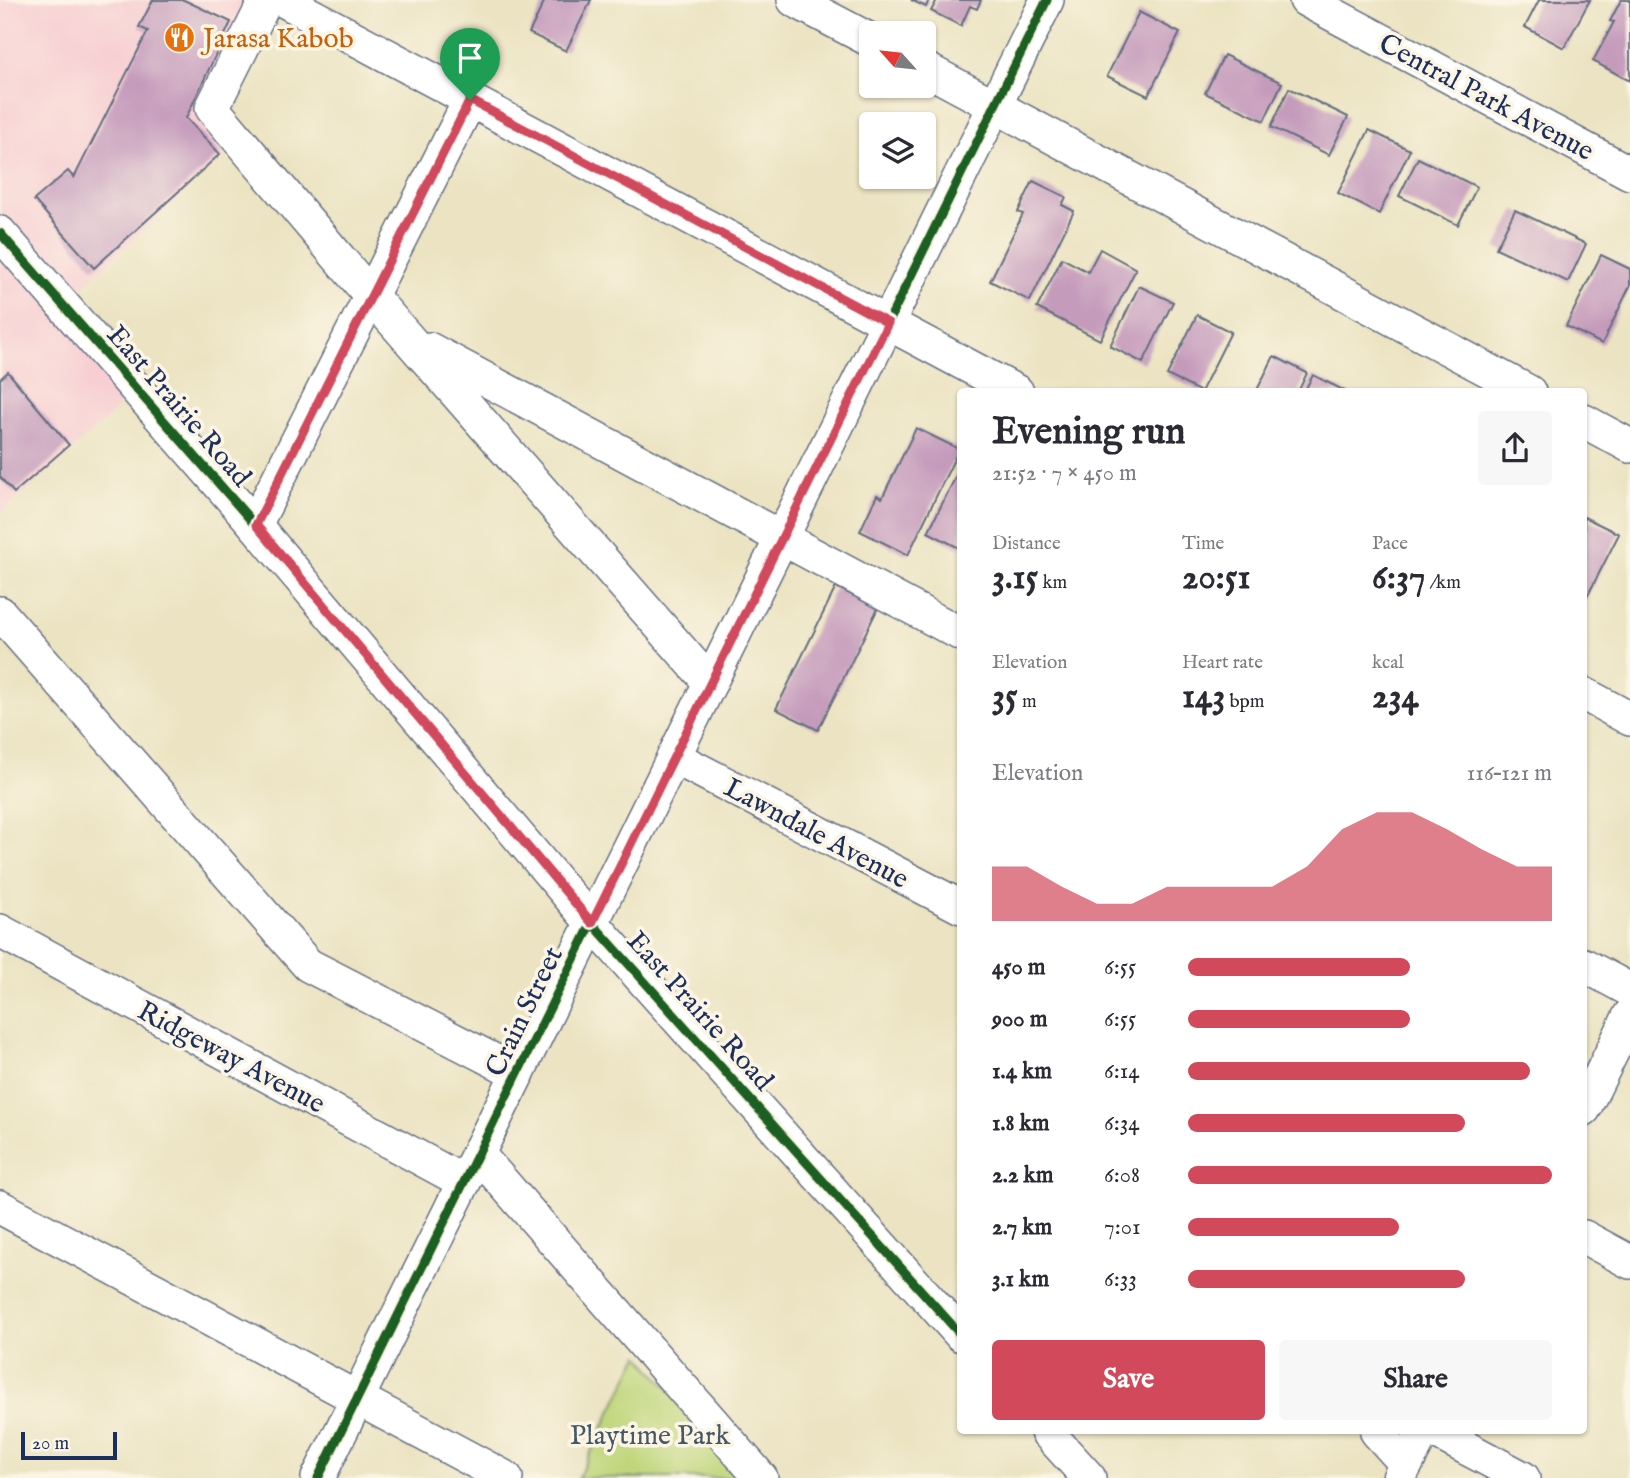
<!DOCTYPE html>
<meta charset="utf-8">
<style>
:root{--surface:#fff;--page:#f7f7f7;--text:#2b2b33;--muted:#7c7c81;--accent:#d1495b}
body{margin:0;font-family:"IM FELL English",serif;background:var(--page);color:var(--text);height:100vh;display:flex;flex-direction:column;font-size:26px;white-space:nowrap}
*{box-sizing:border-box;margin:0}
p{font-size:23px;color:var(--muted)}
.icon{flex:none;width:38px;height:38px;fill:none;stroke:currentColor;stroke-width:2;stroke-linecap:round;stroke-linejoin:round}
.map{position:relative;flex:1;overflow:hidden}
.side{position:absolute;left:957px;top:388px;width:630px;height:1046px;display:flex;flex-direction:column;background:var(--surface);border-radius:7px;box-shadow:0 2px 5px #0004}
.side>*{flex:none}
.needle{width:46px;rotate:297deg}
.controls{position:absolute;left:859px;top:21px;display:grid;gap:14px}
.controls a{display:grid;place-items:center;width:77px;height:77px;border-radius:7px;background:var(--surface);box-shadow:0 2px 5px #0004;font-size:35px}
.scale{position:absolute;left:21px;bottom:18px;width:96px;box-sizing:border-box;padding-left:7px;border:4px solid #1b2f5e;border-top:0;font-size:19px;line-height:24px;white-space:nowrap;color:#1b2f5e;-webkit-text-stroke:5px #fcf5e5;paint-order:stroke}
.pin{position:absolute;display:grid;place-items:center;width:60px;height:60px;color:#fff;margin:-72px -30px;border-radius:50% 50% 50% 0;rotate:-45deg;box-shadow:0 0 7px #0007}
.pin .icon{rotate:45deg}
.round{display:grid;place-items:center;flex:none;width:74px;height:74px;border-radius:7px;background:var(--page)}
.overview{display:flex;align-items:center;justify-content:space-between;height:119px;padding:0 35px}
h1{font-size:38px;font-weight:800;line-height:52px}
.figures{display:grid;grid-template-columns:repeat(3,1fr);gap:10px;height:119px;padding:7px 35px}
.figures div{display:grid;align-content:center}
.figures b{font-size:35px;font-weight:800}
.figures small{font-size:19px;font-weight:400}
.figures p{font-size:19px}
.chart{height:196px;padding:14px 35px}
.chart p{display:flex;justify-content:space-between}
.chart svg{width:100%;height:126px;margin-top:7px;fill:var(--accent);opacity:.7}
.primary-button{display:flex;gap:14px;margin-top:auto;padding:14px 35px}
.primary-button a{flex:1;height:80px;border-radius:7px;background:var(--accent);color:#fff;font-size:28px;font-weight:800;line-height:80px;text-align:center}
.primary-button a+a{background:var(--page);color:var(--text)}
ul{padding:0 35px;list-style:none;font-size:23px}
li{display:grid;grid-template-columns:112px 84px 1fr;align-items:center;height:52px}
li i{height:18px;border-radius:9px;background:var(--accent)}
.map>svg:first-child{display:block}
.built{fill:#f7cfd3}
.green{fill:#bfd67a;stroke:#6d826c;stroke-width:2}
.building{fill:#c59bbc}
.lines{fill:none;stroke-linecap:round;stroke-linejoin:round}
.minor-casing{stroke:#646e81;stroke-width:36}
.minor{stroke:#fff;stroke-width:33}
.cycleway-casing{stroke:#fcf5e5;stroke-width:13}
.cycleway{stroke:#1b5e20;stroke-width:9}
.route-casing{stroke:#fff;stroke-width:14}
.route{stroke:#d1495b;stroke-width:9}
.labels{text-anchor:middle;stroke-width:7;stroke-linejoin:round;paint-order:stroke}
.food-label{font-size:28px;fill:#c56008;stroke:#fcf5e5;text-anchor:start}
.street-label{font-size:28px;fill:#1b2f5e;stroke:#fcf5e5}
.park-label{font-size:28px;fill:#445965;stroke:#fcf5e5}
</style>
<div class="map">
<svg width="1630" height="1478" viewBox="0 0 1630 1478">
<rect width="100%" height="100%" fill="#fcf5e5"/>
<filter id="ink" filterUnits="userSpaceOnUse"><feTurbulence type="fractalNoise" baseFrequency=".0143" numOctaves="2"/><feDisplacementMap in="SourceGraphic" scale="14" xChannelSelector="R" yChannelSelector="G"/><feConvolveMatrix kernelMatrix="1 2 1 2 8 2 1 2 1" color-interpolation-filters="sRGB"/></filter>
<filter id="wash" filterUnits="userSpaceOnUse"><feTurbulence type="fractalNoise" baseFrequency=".00686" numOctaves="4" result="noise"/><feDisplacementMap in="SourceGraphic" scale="28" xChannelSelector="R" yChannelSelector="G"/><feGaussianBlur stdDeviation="1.57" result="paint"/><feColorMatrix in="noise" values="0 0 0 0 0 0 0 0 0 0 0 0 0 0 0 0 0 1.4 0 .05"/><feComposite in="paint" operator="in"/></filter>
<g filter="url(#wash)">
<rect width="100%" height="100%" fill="#ebe3c1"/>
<polygon class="built" points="0,0 260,0 208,107 236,144 79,289 142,362 115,411 0,514"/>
<polygon class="green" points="639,1355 747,1478 578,1478"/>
<g id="blocks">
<g class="building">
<polygon points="153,0 184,0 231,22 186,118 220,154 94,268 34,200 68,171 74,178 148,31 139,27"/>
<polygon points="545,0 591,0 566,51 529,33"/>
<polygon points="911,0 929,0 926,7"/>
<polygon points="937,0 981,0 977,9 970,6 961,26 931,11"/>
<polygon points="1539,0 1590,0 1564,48 1525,27"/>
<polygon points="1621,0 1630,0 1630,81 1593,61 1614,22 1610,21"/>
<polygon points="1139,12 1180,33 1148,96 1107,76"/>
<polygon points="1224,55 1282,83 1264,121 1205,93"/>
<polygon points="1289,88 1348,117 1329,155 1271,127"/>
<polygon points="1369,130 1410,150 1379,214 1338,193"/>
<polygon points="1418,158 1477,187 1458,225 1399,196"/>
<polygon points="1033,181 1066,197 1062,205 1074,211 1030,301 990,281 1023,214 1018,212"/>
<polygon points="1515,210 1586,244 1568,282 1496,248"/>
<polygon points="1100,249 1136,269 1100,340 1037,308 1062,258 1088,272"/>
<polygon points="1601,255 1630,269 1630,286 1602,344 1566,326"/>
<polygon points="1139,286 1173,302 1143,363 1110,346"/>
<polygon points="1197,315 1231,332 1201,392 1167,375"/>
<polygon points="1274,356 1307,373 1298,392 1256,392"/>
<polygon points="8,372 69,445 14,493 0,477 0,379"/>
<polygon points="1313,375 1347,392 1304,392"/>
<polygon points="916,428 959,449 908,555 860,531 877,495 882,498"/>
<polygon points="958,472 961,473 961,549 928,532"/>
<polygon points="1584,517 1619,534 1587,597 1584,596"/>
<polygon points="836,587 878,608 818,730 776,709"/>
</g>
</g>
</g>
<g filter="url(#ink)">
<use href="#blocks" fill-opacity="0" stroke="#646e81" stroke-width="2"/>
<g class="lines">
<defs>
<g id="minor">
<polyline points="266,0 212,108 371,296 710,683"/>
<polyline points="283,0 1017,392"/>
<polyline points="794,0 872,41"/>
<polyline points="1306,0 1630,173"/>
<polyline points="924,68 1529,392"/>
<polyline points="0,233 255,525 592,923 961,1335"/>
<polyline points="429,349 961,634"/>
<polyline points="1584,421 1630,446"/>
<polyline points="255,525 470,100"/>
<polyline points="0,613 308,965 518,1073"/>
<polyline points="1584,694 1630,719"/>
<polyline points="674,757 961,907"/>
<polyline points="0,931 464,1182"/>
<polyline points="1584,965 1630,990"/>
<polyline points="1584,1109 1630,1015"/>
<polyline points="478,1154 761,1478"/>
<polyline points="0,1207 506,1478"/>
<polyline points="1584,1237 1630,1262"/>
<polyline points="1047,1432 1089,1478"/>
<polyline points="1377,1432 1406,1464"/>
<polyline points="1436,1432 1523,1478"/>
<polyline points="318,1478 1047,0"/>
<polyline points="1399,1478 1423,1432"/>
</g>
</defs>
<use href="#minor" class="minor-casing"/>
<use href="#minor" class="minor"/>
<defs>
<g id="cycleway">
<polyline points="0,233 255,525 592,923 961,1335"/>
<polyline points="318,1478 1047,0"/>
</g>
</defs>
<use href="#cycleway" class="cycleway-casing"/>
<use href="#cycleway" class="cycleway"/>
</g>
</g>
<g class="lines" filter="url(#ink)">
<defs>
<polygon id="route" points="470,100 888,323 592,923 256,525"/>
</defs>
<use href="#route" class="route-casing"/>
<use href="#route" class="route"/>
</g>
<defs>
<symbol id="restaurant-disc" viewBox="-11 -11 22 22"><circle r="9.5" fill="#e8710a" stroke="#fcf5e5"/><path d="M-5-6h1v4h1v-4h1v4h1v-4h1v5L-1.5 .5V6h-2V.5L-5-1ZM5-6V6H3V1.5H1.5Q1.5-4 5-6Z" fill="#fff"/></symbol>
</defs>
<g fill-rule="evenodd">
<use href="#restaurant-disc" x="162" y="20" width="35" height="35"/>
</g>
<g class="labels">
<g class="food-label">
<text x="203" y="47">Jarasa Kabob</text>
</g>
<g class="street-label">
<text transform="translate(1487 96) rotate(28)" y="10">Central Park Avenue</text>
<text transform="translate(180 405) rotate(49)" y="10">East Prairie Road</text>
<text transform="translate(817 832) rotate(28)" y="10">Lawndale Avenue</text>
<text transform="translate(701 1010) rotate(48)" y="10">East Prairie Road</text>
<text transform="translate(523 1011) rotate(-64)" y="10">Crain Street</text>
<text transform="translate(232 1056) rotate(28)" y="10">Ridgeway Avenue</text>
</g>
<g class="park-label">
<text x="650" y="1444">Playtime Park</text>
</g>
</g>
</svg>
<div class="controls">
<a><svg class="needle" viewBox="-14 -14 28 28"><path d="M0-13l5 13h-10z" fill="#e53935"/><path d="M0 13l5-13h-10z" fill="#7c7c81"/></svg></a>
<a><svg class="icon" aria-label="layers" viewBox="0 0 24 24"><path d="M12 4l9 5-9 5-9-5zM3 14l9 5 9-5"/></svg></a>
</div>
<div class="scale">20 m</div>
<div class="pin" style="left:470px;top:100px;background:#1e9e55"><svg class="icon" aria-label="arrive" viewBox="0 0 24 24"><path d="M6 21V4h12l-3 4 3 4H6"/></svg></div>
<section class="side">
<div class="overview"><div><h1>Evening run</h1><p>21:52 · 7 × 450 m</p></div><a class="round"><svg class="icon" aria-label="share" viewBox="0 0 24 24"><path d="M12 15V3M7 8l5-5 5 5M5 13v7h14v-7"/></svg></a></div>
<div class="figures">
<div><p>Distance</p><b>3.15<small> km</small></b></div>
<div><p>Time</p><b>20:51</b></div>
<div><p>Pace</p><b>6:37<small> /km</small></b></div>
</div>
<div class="figures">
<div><p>Elevation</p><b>35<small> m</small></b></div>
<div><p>Heart rate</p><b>143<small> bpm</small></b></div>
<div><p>kcal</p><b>234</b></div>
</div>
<div class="chart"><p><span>Elevation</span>116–121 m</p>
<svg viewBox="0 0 160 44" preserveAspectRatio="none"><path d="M0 44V25L10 25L20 32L30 38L40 38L50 32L60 32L70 32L80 32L90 25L100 12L110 6L120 6L130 12L140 19L150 25L160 25V44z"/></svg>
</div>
<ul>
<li><b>450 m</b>6:55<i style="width:61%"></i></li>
<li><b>900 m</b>6:55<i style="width:61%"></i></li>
<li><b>1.4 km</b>6:14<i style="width:94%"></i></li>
<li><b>1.8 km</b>6:34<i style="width:76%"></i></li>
<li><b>2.2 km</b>6:08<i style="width:100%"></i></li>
<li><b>2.7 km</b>7:01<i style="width:58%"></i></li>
<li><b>3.1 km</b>6:33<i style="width:76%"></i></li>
</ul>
<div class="primary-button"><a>Save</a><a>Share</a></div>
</section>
</div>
